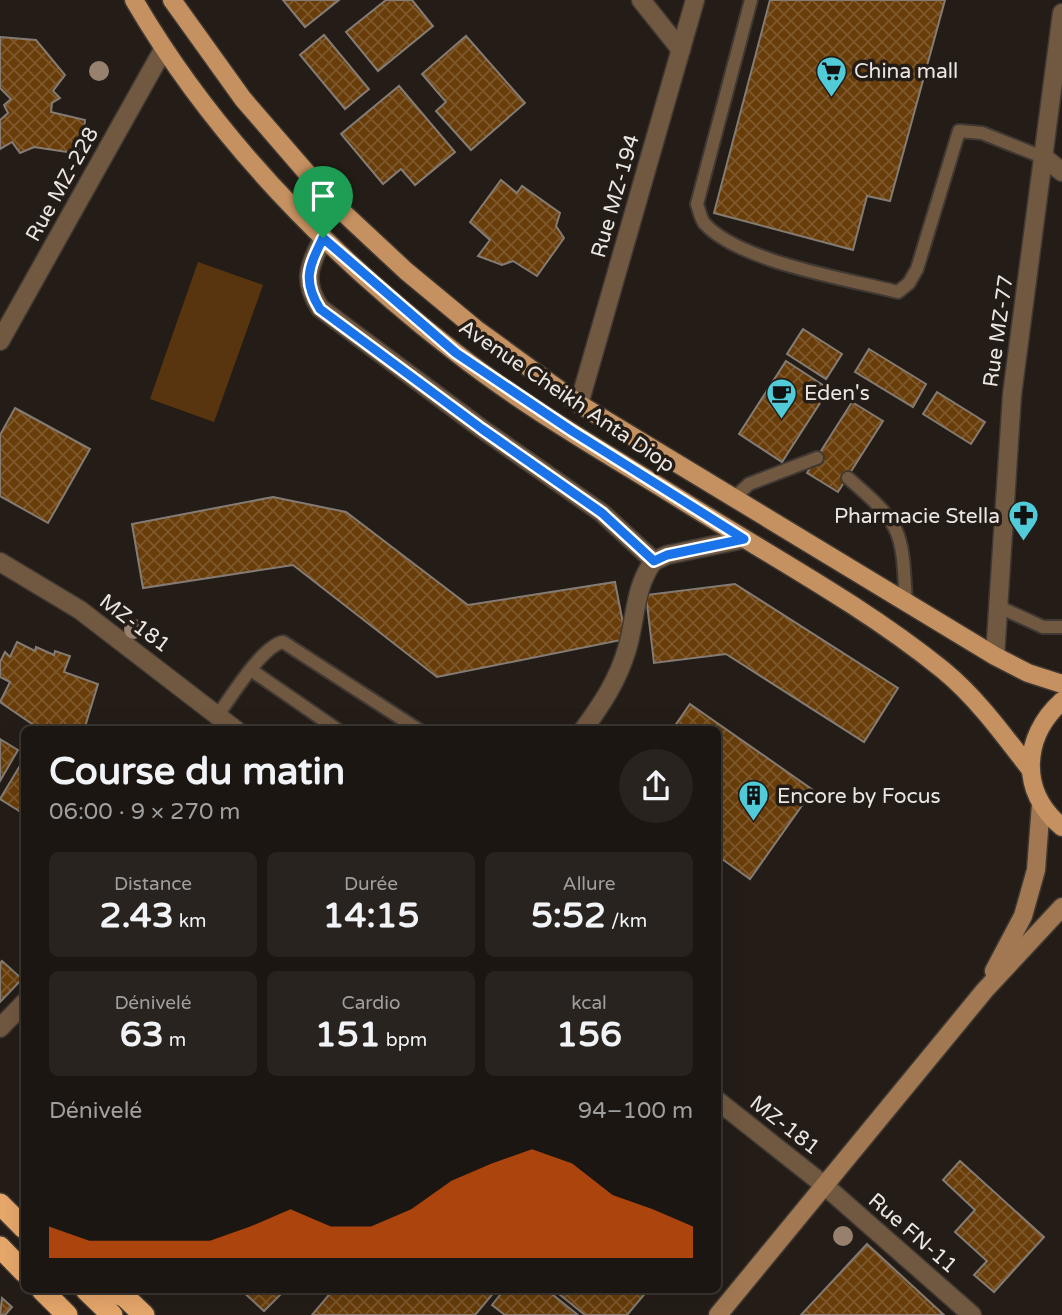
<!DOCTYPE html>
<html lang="fr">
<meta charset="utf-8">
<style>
:root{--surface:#1b1611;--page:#28231f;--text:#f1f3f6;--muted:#a09f9f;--line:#393531;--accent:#ea580c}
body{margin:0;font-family:"Varela Round",sans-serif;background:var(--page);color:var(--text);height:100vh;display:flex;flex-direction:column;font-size:26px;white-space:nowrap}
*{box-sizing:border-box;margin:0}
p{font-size:23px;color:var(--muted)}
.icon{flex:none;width:38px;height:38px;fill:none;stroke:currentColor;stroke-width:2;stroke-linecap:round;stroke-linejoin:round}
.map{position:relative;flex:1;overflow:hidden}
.sheet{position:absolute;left:21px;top:726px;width:700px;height:567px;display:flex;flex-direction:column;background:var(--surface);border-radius:10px;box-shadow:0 7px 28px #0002,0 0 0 2px var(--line)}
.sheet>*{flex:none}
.pin{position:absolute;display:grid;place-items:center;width:60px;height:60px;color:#fff;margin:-72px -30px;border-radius:50% 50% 50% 0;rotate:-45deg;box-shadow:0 0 7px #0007}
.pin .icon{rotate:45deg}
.round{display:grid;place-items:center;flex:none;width:74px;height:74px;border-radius:37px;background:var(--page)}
.head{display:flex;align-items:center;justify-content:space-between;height:119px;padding:0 28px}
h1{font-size:38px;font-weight:700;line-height:52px}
.stats{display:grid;grid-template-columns:repeat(3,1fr);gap:10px;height:119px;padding:7px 28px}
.stats div{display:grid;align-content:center;border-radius:10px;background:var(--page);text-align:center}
.stats b{font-size:35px;font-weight:700}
.stats small{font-size:19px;font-weight:400}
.stats p{font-size:19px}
.chart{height:196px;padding:14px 28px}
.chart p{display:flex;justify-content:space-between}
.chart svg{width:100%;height:126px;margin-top:7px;fill:var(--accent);opacity:.7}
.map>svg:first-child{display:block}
.green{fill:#58350f}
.building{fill:url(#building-cross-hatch);stroke:#847c74;stroke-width:2}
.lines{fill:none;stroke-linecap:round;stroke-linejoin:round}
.lane-casing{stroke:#403933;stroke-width:16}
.street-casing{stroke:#403933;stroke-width:21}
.secondary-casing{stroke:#403933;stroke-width:21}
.primary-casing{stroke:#403933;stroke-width:21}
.highway-casing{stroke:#403933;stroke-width:24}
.lane{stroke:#715841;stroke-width:12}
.street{stroke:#715841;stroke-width:18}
.secondary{stroke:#a17852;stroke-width:18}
.primary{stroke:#c69160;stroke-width:18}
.highway{stroke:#e8a86b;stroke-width:21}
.tree{fill:#97816e}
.route-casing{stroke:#fff;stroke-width:14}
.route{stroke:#1a73e8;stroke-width:9}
.labels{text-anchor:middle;stroke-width:7;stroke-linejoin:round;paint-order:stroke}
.poi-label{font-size:21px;fill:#ebe6e1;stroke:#241d17;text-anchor:start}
.street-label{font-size:21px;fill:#ebe6e1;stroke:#241d17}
</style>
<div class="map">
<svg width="1062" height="1315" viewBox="0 0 1062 1315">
<defs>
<pattern id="building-cross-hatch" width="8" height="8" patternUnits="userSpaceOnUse" patternTransform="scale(1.75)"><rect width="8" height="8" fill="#683d09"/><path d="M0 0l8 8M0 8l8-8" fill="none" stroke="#7e592d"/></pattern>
</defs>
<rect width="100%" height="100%" fill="#241d17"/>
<polygon class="green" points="198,262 263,285 214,422 150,399"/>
<g class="building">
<polygon points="283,0 339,0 305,27"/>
<polygon points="386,0 412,0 433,26 378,71 346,32"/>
<polygon points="770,0 945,0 890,201 867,196 853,250 714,213"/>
<polygon points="324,35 369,89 345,109 300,55"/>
<polygon points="466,36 525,103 471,150 436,111 446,102 422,74"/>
<polygon points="0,37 36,40 65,75 53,91 60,98 52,103 51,112 85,120 81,154 34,147 20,153 12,142 0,149 0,120 8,113 4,105 11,99 0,88"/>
<polygon points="399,86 455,152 415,185 401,169 383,184 341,134"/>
<polygon points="501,180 517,193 522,186 560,213 556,226 564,238 537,276 513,261 502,265 478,256 490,240 470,222"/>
<polygon points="803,329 842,354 826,379 787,354"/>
<polygon points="869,349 926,384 913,407 855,372"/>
<polygon points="786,361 829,389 782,462 739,434"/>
<polygon points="937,392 985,422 971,444 923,414"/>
<polygon points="852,402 883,421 838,492 807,473"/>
<polygon points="15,408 90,449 48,523 0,496 0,435"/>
<polygon points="273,497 346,512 468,605 615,582 626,639 437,677 293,565 143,588 132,524"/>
<polygon points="735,584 898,688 864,742 726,654 654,663 646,595"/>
<polygon points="17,642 35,651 36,647 54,655 55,651 70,656 64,672 98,684 84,730 41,730 0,702 10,682 0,677 0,662 5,652 10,657"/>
<polygon points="690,704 813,790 750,879 718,856 718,730 672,730"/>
<polygon points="0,739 18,750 0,781"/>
<polygon points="24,759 24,814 0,799"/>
<polygon points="2,961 22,979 0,1002 0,963"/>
<polygon points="960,1161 1044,1237 994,1292 974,1275 987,1261 955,1232 975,1210 943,1180"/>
<polygon points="867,1244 944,1315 801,1315"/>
<polygon points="241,1290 285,1290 264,1311"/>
<polygon points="333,1290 496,1290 475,1315 312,1315"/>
<polygon points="504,1290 547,1290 578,1315 505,1315 492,1305"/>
<polygon points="554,1290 648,1290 627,1315 585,1315"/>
<polygon points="2,1298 12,1307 5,1315 0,1315"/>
</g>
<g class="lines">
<defs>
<g id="lane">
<path d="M751,0L697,204C699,210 701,220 705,224C740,262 847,279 898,292L909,283L917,269L959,131L982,133L1045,158"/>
<path d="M848,478C904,526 902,531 906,604"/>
<polyline points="733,499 749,484 817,458"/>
<polyline points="997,606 1043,627 1062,627"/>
<polyline points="251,670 338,730"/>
<path d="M218,715C231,697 262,646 283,642L419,730"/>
</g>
<g id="street">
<polyline points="641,0 681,50"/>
<polyline points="1045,158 1062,172"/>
<path d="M323,238C309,267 302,280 320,308L482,429L602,513L654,561L667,555L744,539"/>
<polyline points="0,341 163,50"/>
<polyline points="579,404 695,0"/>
<polyline points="0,562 80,610 236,730"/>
<polyline points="995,656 1012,395 1062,13"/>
<path d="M583,730C602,704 618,680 627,649C636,620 634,586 654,561"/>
<polyline points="0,1028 24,1003"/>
<polyline points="718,1101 824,1185 972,1315"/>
</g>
<g id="secondary">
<polyline points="994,971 1023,916 1036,870 1041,804"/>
<polyline points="718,1315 985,990 1062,907"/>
</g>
<g id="primary">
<path d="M134,0C215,139 329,254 455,352C529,410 613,457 691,506C776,559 865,607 943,670C977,698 1003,734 1030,769"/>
<polyline points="172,0 243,99 332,202 406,271 476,329 579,404 995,656 1028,673 1062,684"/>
<path d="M1062,701C1022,737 1019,792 1062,827"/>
</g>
<g id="highway">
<polyline points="0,1204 24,1228"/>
<polyline points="0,1247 24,1272"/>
<polyline points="42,1290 67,1315"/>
<polyline points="86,1290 112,1315"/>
<polyline points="109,1290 125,1297 144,1315"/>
</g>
</defs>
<use href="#lane" class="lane-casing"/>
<use href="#street" class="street-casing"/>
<use href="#secondary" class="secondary-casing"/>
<use href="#primary" class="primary-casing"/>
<use href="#highway" class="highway-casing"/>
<use href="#lane" class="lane"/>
<use href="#street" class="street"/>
<use href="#secondary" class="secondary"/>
<use href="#primary" class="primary"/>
<use href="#highway" class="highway"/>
</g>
<g class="tree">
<circle cx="99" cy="71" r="10"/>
<circle cx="134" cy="629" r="10"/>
<circle cx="843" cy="1236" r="10"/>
</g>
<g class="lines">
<defs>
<path id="route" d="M323,238L456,353L572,431L744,539L667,555L654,561L602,513L482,429L320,309C302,280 309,267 323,238Z"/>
</defs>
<use href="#route" class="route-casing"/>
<use href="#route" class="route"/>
</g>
<defs>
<symbol id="supermarket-pin" viewBox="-11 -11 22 30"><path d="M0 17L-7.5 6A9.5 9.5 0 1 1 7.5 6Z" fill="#52cbd9" stroke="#241d17"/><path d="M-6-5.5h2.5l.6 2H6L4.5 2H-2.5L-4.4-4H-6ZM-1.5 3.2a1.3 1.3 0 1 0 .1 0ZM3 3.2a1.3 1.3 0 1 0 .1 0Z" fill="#111"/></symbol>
<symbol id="cafe-pin" viewBox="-11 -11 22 30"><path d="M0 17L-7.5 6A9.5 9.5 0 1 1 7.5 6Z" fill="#52cbd9" stroke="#241d17"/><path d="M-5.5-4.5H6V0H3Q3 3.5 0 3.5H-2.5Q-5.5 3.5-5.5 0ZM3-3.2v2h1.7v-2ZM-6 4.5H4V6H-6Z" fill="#111"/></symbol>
<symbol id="pharmacy-pin" viewBox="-11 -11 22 30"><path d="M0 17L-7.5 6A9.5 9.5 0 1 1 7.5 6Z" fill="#52cbd9" stroke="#241d17"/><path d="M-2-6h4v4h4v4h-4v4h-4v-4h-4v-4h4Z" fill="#111"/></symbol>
<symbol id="building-pin" viewBox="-11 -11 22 30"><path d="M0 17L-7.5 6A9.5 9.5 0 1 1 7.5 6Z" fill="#52cbd9" stroke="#241d17"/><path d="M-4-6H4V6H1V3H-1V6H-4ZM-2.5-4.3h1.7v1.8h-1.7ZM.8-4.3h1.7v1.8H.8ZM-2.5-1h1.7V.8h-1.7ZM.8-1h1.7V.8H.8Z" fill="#111"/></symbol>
</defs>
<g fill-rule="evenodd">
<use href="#supermarket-pin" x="814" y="54" width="35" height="47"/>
<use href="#cafe-pin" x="764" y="376" width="35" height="47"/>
<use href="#pharmacy-pin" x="1006" y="498" width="35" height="47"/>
<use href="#building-pin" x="736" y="778" width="35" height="47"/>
</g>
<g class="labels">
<g class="poi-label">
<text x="854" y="78">China mall</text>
<text x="804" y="400">Eden's</text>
<text x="1000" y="523" text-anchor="end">Pharmacie Stella</text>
<text x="777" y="803">Encore by Focus</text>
</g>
<g class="street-label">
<text transform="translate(62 184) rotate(-61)" y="7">Rue MZ-228</text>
<text transform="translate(615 196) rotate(-74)" y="7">Rue MZ-194</text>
<text transform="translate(998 331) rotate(-82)" y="7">Rue MZ-77</text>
<text transform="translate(567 396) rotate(34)" y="7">Avenue Cheikh Anta Diop</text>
<text transform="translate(135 623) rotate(37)" y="7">MZ-181</text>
<text transform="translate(785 1125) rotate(38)" y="7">MZ-181</text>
<text transform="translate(913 1233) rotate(41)" y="7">Rue FN-11</text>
</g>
</g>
</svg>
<div class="pin" style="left:323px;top:238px;background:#1e9e55"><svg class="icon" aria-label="arrive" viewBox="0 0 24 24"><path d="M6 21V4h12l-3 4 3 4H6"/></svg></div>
<section class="sheet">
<div class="head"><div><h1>Course du matin</h1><p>06:00 · 9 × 270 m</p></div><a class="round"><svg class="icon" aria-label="share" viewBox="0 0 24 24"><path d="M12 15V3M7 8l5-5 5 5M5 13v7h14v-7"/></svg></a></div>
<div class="stats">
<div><p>Distance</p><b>2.43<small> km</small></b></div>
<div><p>Durée</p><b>14:15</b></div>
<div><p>Allure</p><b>5:52<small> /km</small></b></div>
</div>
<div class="stats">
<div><p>Dénivelé</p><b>63<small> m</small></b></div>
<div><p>Cardio</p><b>151<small> bpm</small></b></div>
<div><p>kcal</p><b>156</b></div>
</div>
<div class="chart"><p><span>Dénivelé</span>94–100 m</p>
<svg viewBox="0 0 160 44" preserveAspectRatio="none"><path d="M0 44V33L10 38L20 38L30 38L40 38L50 33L60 27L70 33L80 33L90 27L100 17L110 11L120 6L130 11L140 22L150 27L160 33V44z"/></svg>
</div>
</section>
</div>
